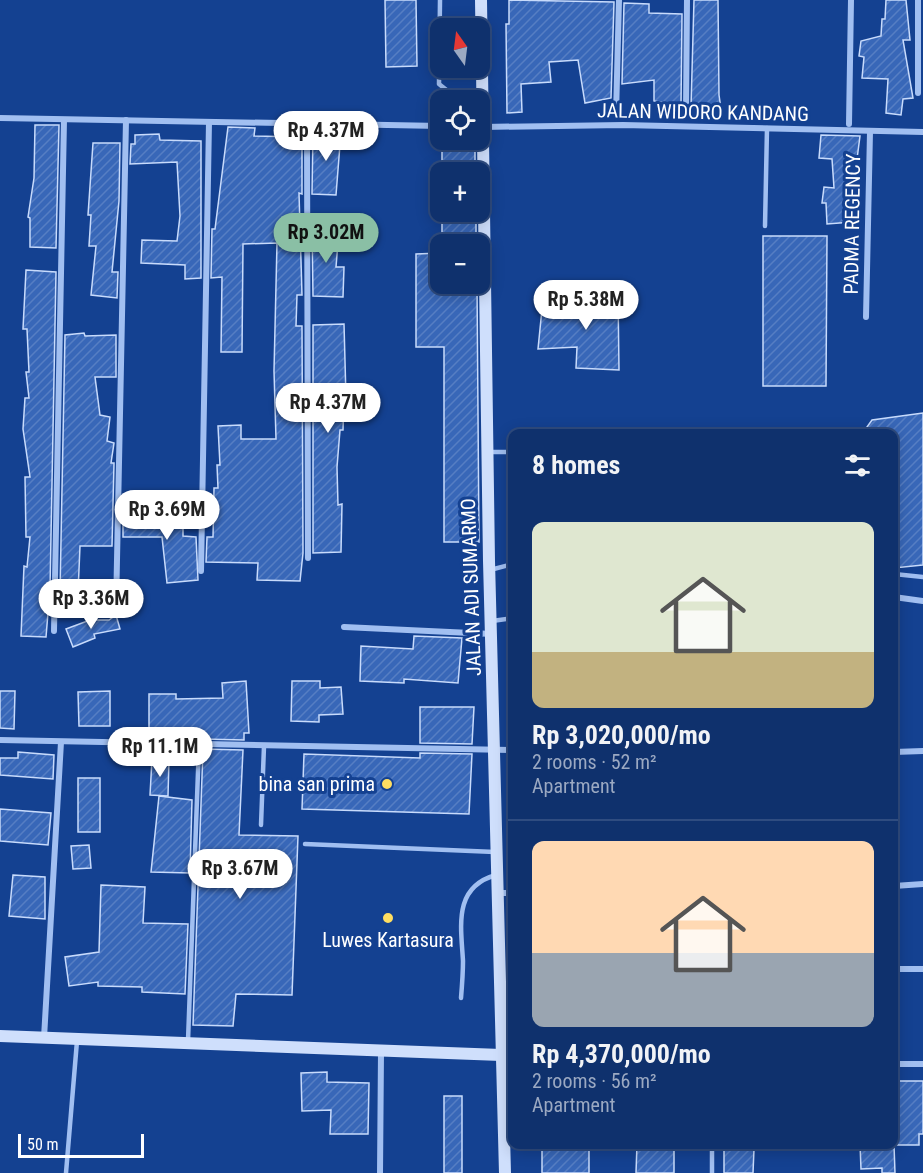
<!DOCTYPE html>
<meta charset="utf-8">
<style>
body{margin:0;font-family:"Roboto Condensed",sans-serif;background:#183972;color:#f1f3f6;height:100vh;display:flex;flex-direction:column;font-size:22px;white-space:nowrap}
*{box-sizing:border-box;margin:0}
p{font-size:20px;color:#9ba9c2}
.icon{flex:none;width:33px;height:33px;fill:none;stroke:currentColor;stroke-width:2;stroke-linecap:round;stroke-linejoin:round}
.map{position:relative;flex:1;overflow:hidden}
.sheet{position:absolute;left:508px;top:429px;width:390px;height:720px;display:flex;flex-direction:column;background:#0f316d;border-radius:12px;box-shadow:0 3px 15px #0003,0 0 0 2px #2f4c80}
.sheet>*{flex:none}
.needle{width:39px;rotate:346deg}
.tools{position:absolute;left:430px;top:18px;display:grid;gap:12px}
.tools a{display:grid;place-items:center;width:60px;height:60px;border-radius:12px;background:#0f316d;box-shadow:0 3px 15px #0003,0 0 0 2px #2f4c80;font-size:30px}
.scale{position:absolute;left:18px;bottom:15px;width:126px;box-sizing:border-box;padding-left:6px;border:3px solid #fff;border-top:0;font-size:16px;line-height:21px;white-space:nowrap;color:#fff;-webkit-text-stroke:4px #144191;paint-order:stroke}
.price{position:absolute;translate:-50% -51px;padding:0 14px;border-radius:21px;background:#fff;color:#222;font-size:20px;line-height:39px;filter:drop-shadow(0 2px 3px #0008)}
.price::after{content:'';position:absolute;left:50%;top:36px;width:18px;height:14px;margin-left:-9px;background:inherit;clip-path:polygon(0 0,100% 0,50% 100%)}
.price.active{background:#8abfa5;color:#111}
ul{padding:0;list-style:none}
li{display:grid;align-content:center;gap:12px;height:318px;padding:0 24px}
li+li{border-top:2px solid #2f4c80}
li span{display:grid;place-items:center;height:186px;border-radius:12px;color:#555}
li>.icon{margin-inline-start:auto}
span .icon{width:108px;height:108px;fill:#fffc;stroke-width:1}
li b{font-size:26px}
h2{display:flex;justify-content:space-between;align-items:center;height:72px;padding:0 24px;font-size:26px}
.map>svg:first-child{display:block}
</style>
<div class="map">
<svg width="923" height="1173" viewBox="0 0 923 1173">
<defs>
<pattern id="building-hatch" width="6" height="6" patternUnits="userSpaceOnUse" patternTransform="scale(1.5)"><rect width="6" height="6" fill="#3867b8"/><path d="M-1 1l2-2M0 6l6-6M5 7l2-2" fill="none" stroke="#567ec3"/></pattern>
</defs>
<rect width="100%" height="100%" fill="#144191"/>
<g fill="url(#building-hatch)" stroke="#c8dbfc" stroke-width="1.5">
<polygon points="385,0 416,0 417,66 386,67"/>
<polygon points="509,0 614,2 611,98 585,103 578,60 549,62 551,82 521,84 522,112 507,113 506,24 509,24"/>
<polygon points="694,0 718,0 719,95 722,116 698,115 696,108 691,107"/>
<polygon points="886,0 906,0 910,40 903,40 913,98 903,99 901,115 886,113 888,79 862,78 864,57 859,56 861,41 881,36 882,19 885,19"/>
<polygon points="624,3 649,4 649,13 682,14 681,106 654,101 654,80 622,84"/>
<polygon points="35,125 59,125 56,248 30,247 30,218 28,217 34,178"/>
<polygon points="228,127 255,128 254,136 302,137 302,194 299,193 302,295 297,295 296,326 302,326 303,553 300,581 257,580 258,563 206,562 207,537 213,537 214,488 218,488 217,465 220,465 218,426 241,425 241,439 276,439 274,371 277,243 243,244 242,352 221,352 222,277 211,278 212,229 215,229"/>
<polygon points="313,131 341,132 336,195 312,194"/>
<polygon points="159,134 160,140 201,141 201,278 185,279 185,265 141,263 142,240 177,241 180,216 177,162 130,164 131,144 135,144 135,135"/>
<polygon points="821,135 860,136 857,159 850,159 850,189 859,190 859,202 851,202 852,222 827,224 826,203 822,203 824,187 834,188 832,159 819,158"/>
<polygon points="93,143 120,143 119,201 112,272 118,272 117,298 91,295 96,246 89,246 91,215 88,215"/>
<rect x="442" y="145" width="33" height="27"/>
<rect x="442" y="212" width="34" height="32"/>
<polygon points="312,228 339,230 336,267 344,267 343,297 313,296"/>
<polygon points="763,236 827,236 826,386 763,386"/>
<polygon points="441,253 441,284 477,284 479,542 444,542 444,347 416,347 416,254"/>
<polygon points="26,270 56,272 50,589 46,637 21,636 24,566 27,567 30,537 26,537 25,477 30,477 23,429 25,398 29,398 26,372 29,372 27,329 23,329"/>
<polygon points="579,292 618,293 619,370 576,368 577,347 538,349 542,309 578,312"/>
<polygon points="344,324 346,398 344,399 343,430 340,430 337,467 338,505 342,504 341,552 313,553 313,325"/>
<polygon points="84,333 85,336 116,335 116,377 95,377 100,415 110,417 107,441 114,443 111,463 114,463 112,546 80,546 78,593 60,592 65,335"/>
<polygon points="923,413 923,565 894,568 894,434 862,434 872,420"/>
<polygon points="123,512 183,512 183,536 196,537 198,580 167,583 162,537 123,537"/>
<polygon points="79,582 107,583 106,604 79,603"/>
<polygon points="116,615 120,629 94,634 95,638 73,647 66,629 90,620 109,620"/>
<polygon points="414,636 462,638 458,683 404,679 404,683 360,681 361,646 413,649"/>
<polygon points="246,681 249,733 244,733 244,740 159,738 159,732 149,732 149,694 176,694 176,699 223,698 222,683"/>
<polygon points="292,681 320,681 320,688 341,687 343,714 319,715 319,722 291,721"/>
<polygon points="0,691 15,691 14,729 0,728"/>
<polygon points="110,691 110,726 79,726 78,692"/>
<polygon points="420,707 474,707 472,744 420,743"/>
<polygon points="158,748 194,749 194,759 158,758"/>
<polygon points="203,749 243,750 239,835 298,836 292,995 236,994 233,1026 193,1025"/>
<polygon points="18,752 54,755 53,779 0,775 0,758 18,758"/>
<polygon points="420,753 472,754 469,814 302,809 304,754 420,758"/>
<polygon points="152,759 169,760 168,796 150,795"/>
<rect x="78" y="778" width="22" height="54"/>
<polygon points="159,796 192,800 190,873 151,872"/>
<polygon points="0,809 51,813 48,845 0,841"/>
<polygon points="89,845 91,868 73,869 71,846"/>
<polygon points="13,875 45,877 45,919 9,916"/>
<polygon points="101,885 145,887 143,923 188,924 185,994 142,992 142,987 98,986 98,982 69,986 65,957 99,952"/>
<polygon points="327,1072 327,1082 369,1083 368,1134 330,1134 331,1110 302,1111 301,1073"/>
<polygon points="894,1081 923,1081 923,1134 919,1134 919,1145 894,1145 895,1173 882,1173 882,1168 861,1169 860,1144 894,1144"/>
<rect x="444" y="1096" width="18" height="77"/>
<rect x="542" y="1144" width="47" height="29"/>
<polygon points="637,1144 674,1144 674,1173 636,1173"/>
<polygon points="724,1148 754,1149 753,1173 724,1173"/>
</g>
<g fill="none" stroke-linecap="round" stroke-linejoin="round">
<g stroke="#a1bff1" stroke-width="4.5">
<polyline points="440,0 439,84 454,96 480,98"/>
<polyline points="765,226 767,128"/>
<polyline points="488,452 513,452"/>
<polyline points="490,570 513,564"/>
<polyline points="894,574 923,577"/>
<polyline points="492,621 513,618"/>
<polyline points="261,825 264,746"/>
<polyline points="305,844 495,852"/>
<path d="M461,998C462,986 463,973 463,961C461,926 453,887 496,875"/>
<polyline points="188,1041 199,745"/>
<polyline points="66,1173 77,1041"/>
<polyline points="712,1173 712,1144"/>
</g>
<g stroke="#a1bff1" stroke-width="6">
<polyline points="918,0 918,93"/>
<polyline points="686,111 687,0"/>
<polyline points="616,115 619,0"/>
<polyline points="0,118 441,126"/>
<polyline points="849,124 851,0"/>
<polyline points="307,125 308,558"/>
<polyline points="483,127 623,125 923,132"/>
<polyline points="866,317 870,132"/>
<polyline points="201,571 209,122"/>
<polyline points="894,597 923,601"/>
<polyline points="54,614 108,615 116,609 126,120"/>
<polyline points="344,627 492,634"/>
<polyline points="54,631 64,120"/>
<polyline points="0,740 513,750"/>
<polyline points="894,752 923,751"/>
<polyline points="894,886 923,884"/>
<polyline points="499,893 513,893"/>
<polyline points="894,969 923,969"/>
<polyline points="44,1038 61,742"/>
<polyline points="894,1064 923,1064"/>
<polyline points="380,1173 381,1052"/>
</g>
<g stroke="#cfdffc" stroke-width="12">
<polyline points="481,0 489,561 505,1173"/>
<polyline points="0,1036 501,1055"/>
</g>
</g>
<g fill="#ffde61" stroke="#144191" stroke-width="2">
<circle cx="387" cy="784" r="6"/>
<circle cx="388" cy="918" r="6"/>
</g>
<g text-anchor="middle" stroke-width="6" stroke-linejoin="round" paint-order="stroke">
<g font-size="20" fill="#fff" stroke="#144191">
<text transform="translate(703 112) rotate(1)" y="7">JALAN WIDORO KANDANG</text>
<text transform="translate(852 224) rotate(-89)" y="7">PADMA REGENCY</text>
<text transform="translate(471 587) rotate(-92)" y="7">JALAN ADI SUMARMO</text>
</g>
<g font-size="20" fill="#fff" stroke="#144191" text-anchor="end">
<text x="375" y="791">bina san prima</text>
<text x="388" y="947" text-anchor="middle">Luwes Kartasura</text>
</g>
</g>
</svg>
<div class="tools">
<a><svg class="needle" viewBox="-14 -14 28 28"><path d="M0-13l5 13h-10z" fill="#e53935"/><path d="M0 13l5-13h-10z" fill="#9ba9c2"/></svg></a>
<a><svg class="icon" aria-label="locate" viewBox="0 0 24 24"><circle cx="12" cy="12" r="6"/><path d="M12 2v4M12 18v4M2 12h4M18 12h4"/></svg></a>
<a>+</a>
<a>−</a>
</div>
<div class="scale">50 m</div>
<b class="price" style="left:326px;top:162px">Rp 4.37M</b>
<b class="price active" style="left:326px;top:264px">Rp 3.02M</b>
<b class="price" style="left:586px;top:331px">Rp 5.38M</b>
<b class="price" style="left:328px;top:434px">Rp 4.37M</b>
<b class="price" style="left:167px;top:541px">Rp 3.69M</b>
<b class="price" style="left:91px;top:630px">Rp 3.36M</b>
<b class="price" style="left:160px;top:778px">Rp 11.1M</b>
<b class="price" style="left:240px;top:900px">Rp 3.67M</b>
<section class="sheet">
<h2>8 homes<svg class="icon" aria-label="filters" viewBox="0 0 24 24"><path d="M4 7h16M4 17h16"/><circle cx="9" cy="7" r="2"/><circle cx="15" cy="17" r="2"/></svg></h2>
<ul>
<li><span style="background:linear-gradient(#dfe7d0 70%,#c2b280 0)"><svg class="icon" aria-label="home" viewBox="0 0 24 24"><path d="M3 11l9-7 9 7M6 9v11h12V9"/></svg></span><div><b>Rp 3,020,000/mo</b><p>2 rooms · 52 m²</p><p>Apartment</p></div></li>
<li><span style="background:linear-gradient(#ffd9b3 60%,#9aa5b1 0)"><svg class="icon" aria-label="home" viewBox="0 0 24 24"><path d="M3 11l9-7 9 7M6 9v11h12V9"/></svg></span><div><b>Rp 4,370,000/mo</b><p>2 rooms · 56 m²</p><p>Apartment</p></div></li>
</ul>
</section>
</div>
